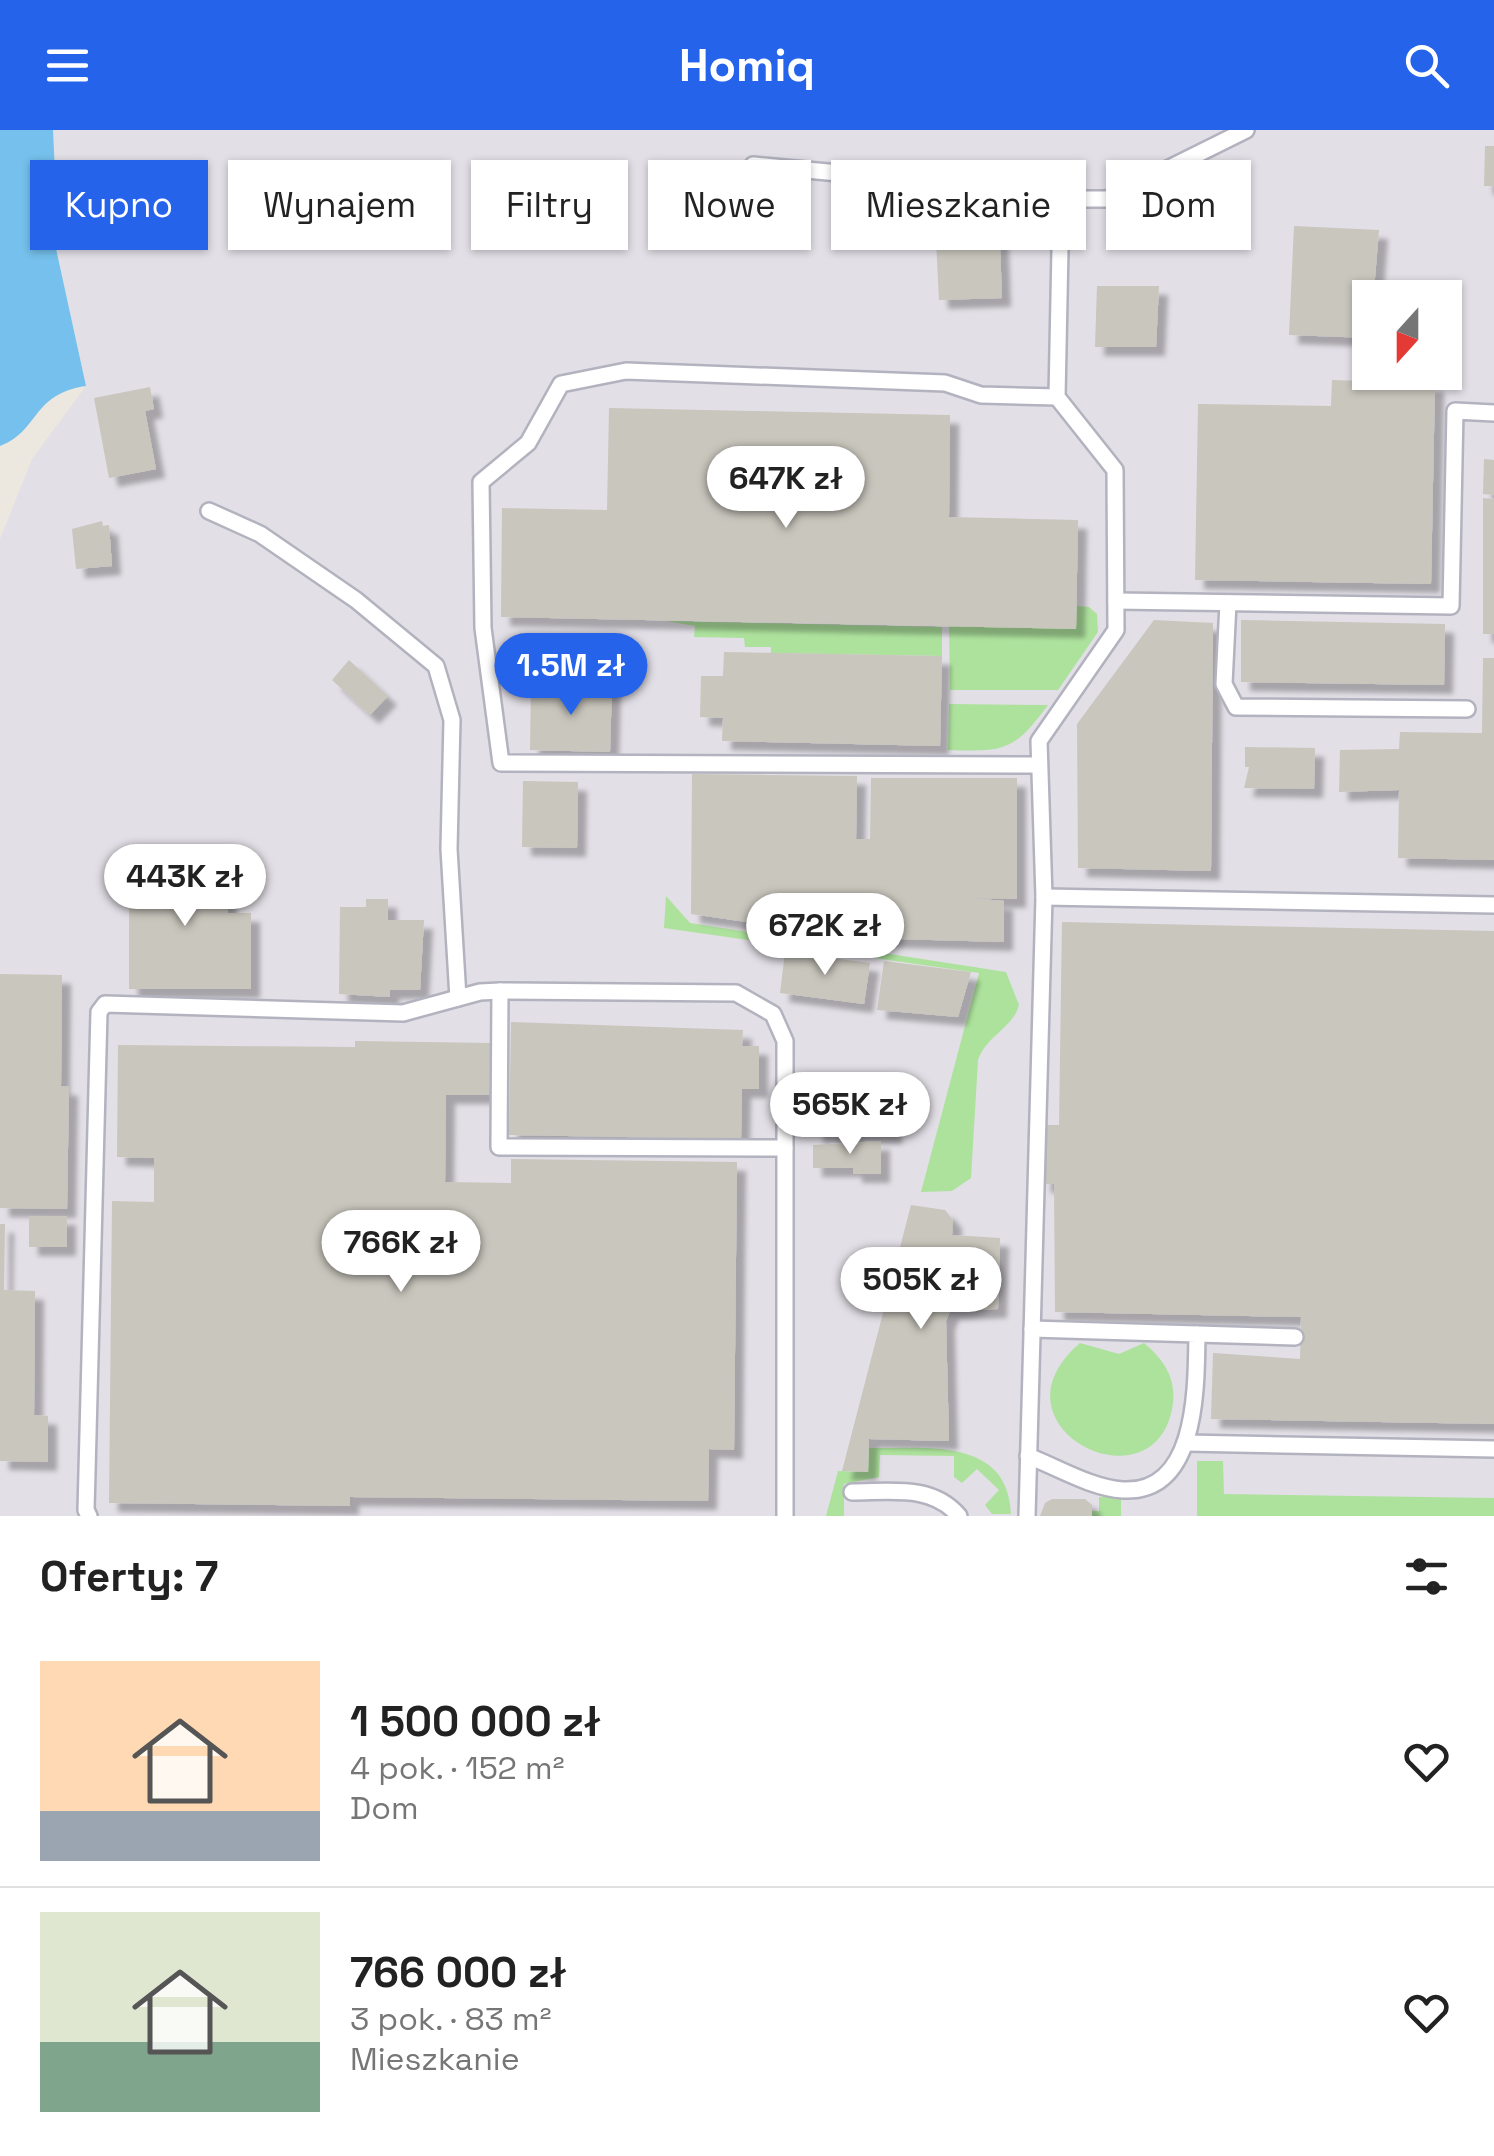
<!DOCTYPE html>
<html lang="pl">
<meta charset="utf-8">
<style>
body{margin:0;font-family:"Space Grotesk",sans-serif;background:#f6f6f6;color:#222;height:100vh;display:flex;flex-direction:column;font-size:38px;white-space:nowrap}
*{box-sizing:border-box;margin:0}
p{font-size:32px;color:#767676}
.icon{flex:none;width:55px;height:55px;fill:none;stroke:currentColor;stroke-width:2;stroke-linecap:round;stroke-linejoin:round}
.map{position:relative;height:1386px;overflow:hidden}
.panel{display:flex;flex-direction:column;background:#fff;flex:1}
.panel>*{flex:none}
.banner{position:absolute;left:30px;top:30px;width:1435px;height:90px;display:flex;gap:20px}
.needle{width:65px;rotate:201deg}
.tools{position:absolute;left:1352px;top:150px;display:grid;gap:20px}
.tools a{display:grid;place-items:center;width:110px;height:110px;border-radius:0px;background:#fff;box-shadow:0 2px 8px #0004;font-size:50px}
.price{position:absolute;translate:-50% -85px;padding:0 22px;border-radius:35px;background:#fff;color:#222;font-size:32px;line-height:65px;filter:drop-shadow(0 2px 5px #0008)}
.price::after{content:'';position:absolute;left:50%;top:60px;width:30px;height:22px;margin-left:-15px;background:inherit;clip-path:polygon(0 0,100% 0,50% 100%)}
.price.active{background:#2563eb;color:#fff}
ul{padding:0;list-style:none}
li{display:flex;align-items:center;gap:30px;height:250px;padding:0 40px}
li+li{border-top:2px solid #e0e0e0}
li span{display:grid;place-items:center;flex:none;width:280px;height:200px;border-radius:0px;color:#555}
li>.icon{margin-inline-start:auto}
span .icon{width:120px;height:120px;fill:#fffc;stroke-width:1}
li b{font-size:42px}
h2{display:flex;justify-content:space-between;align-items:center;height:120px;padding:0 40px;font-size:42px}
.pill{padding:0 35px;border-radius:0px;background:#fff;box-shadow:0 2px 8px #0004;font-size:35px;line-height:90px}
.pill.active{background:#2563eb;color:#fff}
header{display:flex;justify-content:space-between;align-items:center;height:130px;padding:0 40px;background:#2563eb;color:#fff;font-size:45px;font-weight:600}
.map>svg:first-child{display:block}
</style>
<header><svg class="icon" aria-label="menu" viewBox="0 0 24 24"><path d="M4 6h16M4 12h16M4 18h16"/></svg>Homiq<svg class="icon" aria-label="search" viewBox="0 0 24 24"><circle cx="10" cy="10" r="6"/><path d="M15 15l6 6"/></svg></header>
<div class="map">
<svg width="1494" height="1386" viewBox="0 0 1494 1386">
<defs>
<filter id="shadow"><feDropShadow dx="9" dy="9" stdDeviation="2.5" flood-color="#0004"/></filter>
</defs>
<rect width="100%" height="100%" fill="#ede8df"/>
<path fill="#e2dfe6" fill-rule="evenodd" d="M53,0H1494V1386H0V409L32,329L86,256L48,82L56,62ZM1370,168H1445V242H1370Z"/>
<g fill="#ade29d">
<polygon points="1077,476 1089,477 1097,484 1098,502 1058,560 950,560 949,496 1076,499"/>
<polygon points="666,491 942,497 942,526 771,523 771,517 745,517 744,508 694,507 695,496"/>
<path d="M949,574L1048,575C1014,621 1005,622 948,620Z"/>
<path d="M666,766L690,793L1006,842L1019,875C1013,898 986,906 978,930L971,1048L952,1061L921,1062L979,843L664,798Z"/>
<path d="M1080,1213L1119,1224L1144,1213C1163,1229 1176,1247 1173,1273C1159,1384 981,1298 1080,1213Z"/>
<path d="M869,1318C924,1319 1008,1306 1011,1384H992L985,1375L999,1360L977,1339L962,1353L954,1347V1326L880,1325L879,1347L844,1354V1386H826L838,1341L868,1342Z"/>
<polygon points="1197,1331 1223,1331 1224,1364 1494,1368 1494,1386 1092,1386 1092,1381 1099,1381 1099,1367 1121,1367 1121,1386 1197,1386"/>
</g>
<path fill="#75c0ec" d="M0,0H53L56,63L48,82L86,256C31,264 40,301 0,316Z"/>
<g fill="#c9c6bd" filter="url(#shadow)">
<polygon points="1485,16 1494,16 1494,56 1484,56"/>
<polygon points="999,89 1002,168 939,170 935,91"/>
<polygon points="1294,96 1379,100 1370,208 1289,205"/>
<polygon points="1097,156 1159,156 1156,217 1095,217"/>
<polygon points="1332,250 1435,253 1431,454 1195,450 1198,274 1331,276"/>
<polygon points="150,257 154,279 145,281 156,339 109,348 94,268"/>
<polygon points="609,278 950,285 949,387 1078,390 1076,499 501,487 502,378 607,380"/>
<polygon points="1484,329 1494,330 1494,365 1483,364"/>
<polygon points="1483,368 1494,369 1494,504 1483,504"/>
<polygon points="102,391 103,396 109,395 112,436 76,439 72,399"/>
<polygon points="1154,490 1213,493 1211,741 1078,738 1077,594"/>
<polygon points="1241,490 1445,494 1444,555 1241,552"/>
<polygon points="724,522 942,526 940,616 722,611 723,588 700,587 701,546 723,546"/>
<polygon points="1483,528 1494,528 1494,730 1398,728 1399,660 1339,662 1340,620 1399,619 1400,602 1482,603"/>
<polygon points="349,530 388,566 370,585 332,550"/>
<polygon points="531,554 612,555 610,622 530,620"/>
<polygon points="1245,617 1315,618 1314,659 1244,658 1249,637 1245,637"/>
<polygon points="692,644 857,646 856,709 870,709 871,648 1017,648 1017,769 968,768 1004,771 1004,812 859,808 691,784"/>
<polygon points="523,651 578,652 577,718 522,717"/>
<polygon points="150,719 177,719 177,738 228,738 228,783 251,783 251,859 129,859 129,738 150,739"/>
<polygon points="366,769 388,769 388,790 424,790 420,860 390,860 390,867 339,864 340,777 366,777"/>
<polygon points="1062,792 1494,801 1494,1294 1211,1289 1213,1223 1300,1229 1301,1187 1055,1182 1054,1054 1042,1054 1043,995 1059,995"/>
<polygon points="785,822 870,833 864,874 780,863"/>
<polygon points="884,831 971,842 958,887 877,880"/>
<polygon points="0,844 62,845 61,956 69,957 67,1079 0,1078"/>
<polygon points="511,892 743,900 742,916 759,916 759,959 742,959 741,1009 509,1005"/>
<polygon points="355,911 491,913 491,965 446,965 445,1052 511,1053 511,1029 737,1032 734,1320 709,1319 708,1371 350,1367 350,1376 109,1373 112,1071 154,1072 154,1028 117,1027 118,915 355,917"/>
<polygon points="814,981 894,983 893,1005 814,1004"/>
<polygon points="881,1011 881,1044 853,1044 853,1038 813,1038 813,1015"/>
<polygon points="911,1075 945,1080 953,1090 952,1105 1000,1108 998,1179 950,1181 946,1191 949,1311 869,1309 868,1342 842,1341"/>
<rect x="29" y="1086" width="38" height="31"/>
<polygon points="0,1094 5,1094 4,1160 35,1161 34,1285 48,1286 48,1332 0,1331"/>
<polygon points="1052,1369 1085,1369 1092,1375 1092,1386 1040,1386 1045,1373"/>
</g>
<g fill="none" stroke-linecap="round" stroke-linejoin="round">
<defs>
<g id="lane">
<polyline points="753,35 1020,60 1061,69"/>
<polyline points="209,381 260,404 356,470 436,536 452,590 449,719 458,868"/>
<polyline points="1116,471 1451,476 1455,281 1494,283"/>
<polyline points="1228,473 1224,554 1236,577 1467,579"/>
<polyline points="1039,635 501,633 483,498 481,352 528,313 561,254 626,241 945,253 981,265 1057,267"/>
<polyline points="1044,767 1494,775"/>
<polyline points="500,861 499,1017 785,1018"/>
<polyline points="1197,1204 1295,1207"/>
<polyline points="1186,1313 1494,1319"/>
<path d="M1028,1326C1057,1337 1091,1358 1123,1360C1199,1364 1196,1254 1197,1204L1032,1199"/>
<path d="M852,1362C890,1362 932,1354 959,1386"/>
<polyline points="89,1386 86,1380 99,882 105,874 403,883 480,862 500,861 736,863 773,884 785,911 785,1386"/>
<polyline points="1027,1386 1044,767 1039,611 1116,500 1115,340 1057,267 1061,69 1107,69 1246,0"/>
</g>
</defs>
<use href="#lane" stroke="#b2b3bf" stroke-width="20"/>
<use href="#lane" stroke="#fff" stroke-width="15"/>
</g>
</svg>
<div class="tools">
<a><svg class="needle" viewBox="-14 -14 28 28"><path d="M0-13l5 13h-10z" fill="#e53935"/><path d="M0 13l5-13h-10z" fill="#767676"/></svg></a>
</div>
<b class="price" style="left:786px;top:401px">647K zł</b>
<b class="price active" style="left:571px;top:588px">1.5M zł</b>
<b class="price" style="left:185px;top:799px">443K zł</b>
<b class="price" style="left:825px;top:848px">672K zł</b>
<b class="price" style="left:850px;top:1027px">565K zł</b>
<b class="price" style="left:401px;top:1165px">766K zł</b>
<b class="price" style="left:921px;top:1202px">505K zł</b>
<div class="banner">
<a class="pill active">Kupno</a>
<a class="pill">Wynajem</a>
<a class="pill">Filtry</a>
<a class="pill">Nowe</a>
<a class="pill">Mieszkanie</a>
<a class="pill">Dom</a>
</div>
</div>
<section class="panel">
<h2>Oferty: 7<svg class="icon" aria-label="filters" viewBox="0 0 24 24"><path d="M4 7h16M4 17h16"/><circle cx="9" cy="7" r="2"/><circle cx="15" cy="17" r="2"/></svg></h2>
<ul>
<li><span style="background:linear-gradient(#ffd9b3 75%,#9aa5b1 0)"><svg class="icon" aria-label="home" viewBox="0 0 24 24"><path d="M3 11l9-7 9 7M6 9v11h12V9"/></svg></span><div><b>1 500 000 zł</b><p>4 pok. · 152 m²</p><p>Dom</p></div><svg class="icon" aria-label="heart" viewBox="0 0 24 24"><path d="M12 20l-8-8c-3-5 5-10 8-4 3-6 11-1 8 4z"/></svg></li>
<li><span style="background:linear-gradient(#dfe7d0 65%,#7fa58c 0)"><svg class="icon" aria-label="home" viewBox="0 0 24 24"><path d="M3 11l9-7 9 7M6 9v11h12V9"/></svg></span><div><b>766 000 zł</b><p>3 pok. · 83 m²</p><p>Mieszkanie</p></div><svg class="icon" aria-label="heart" viewBox="0 0 24 24"><path d="M12 20l-8-8c-3-5 5-10 8-4 3-6 11-1 8 4z"/></svg></li>
</ul>
</section>
